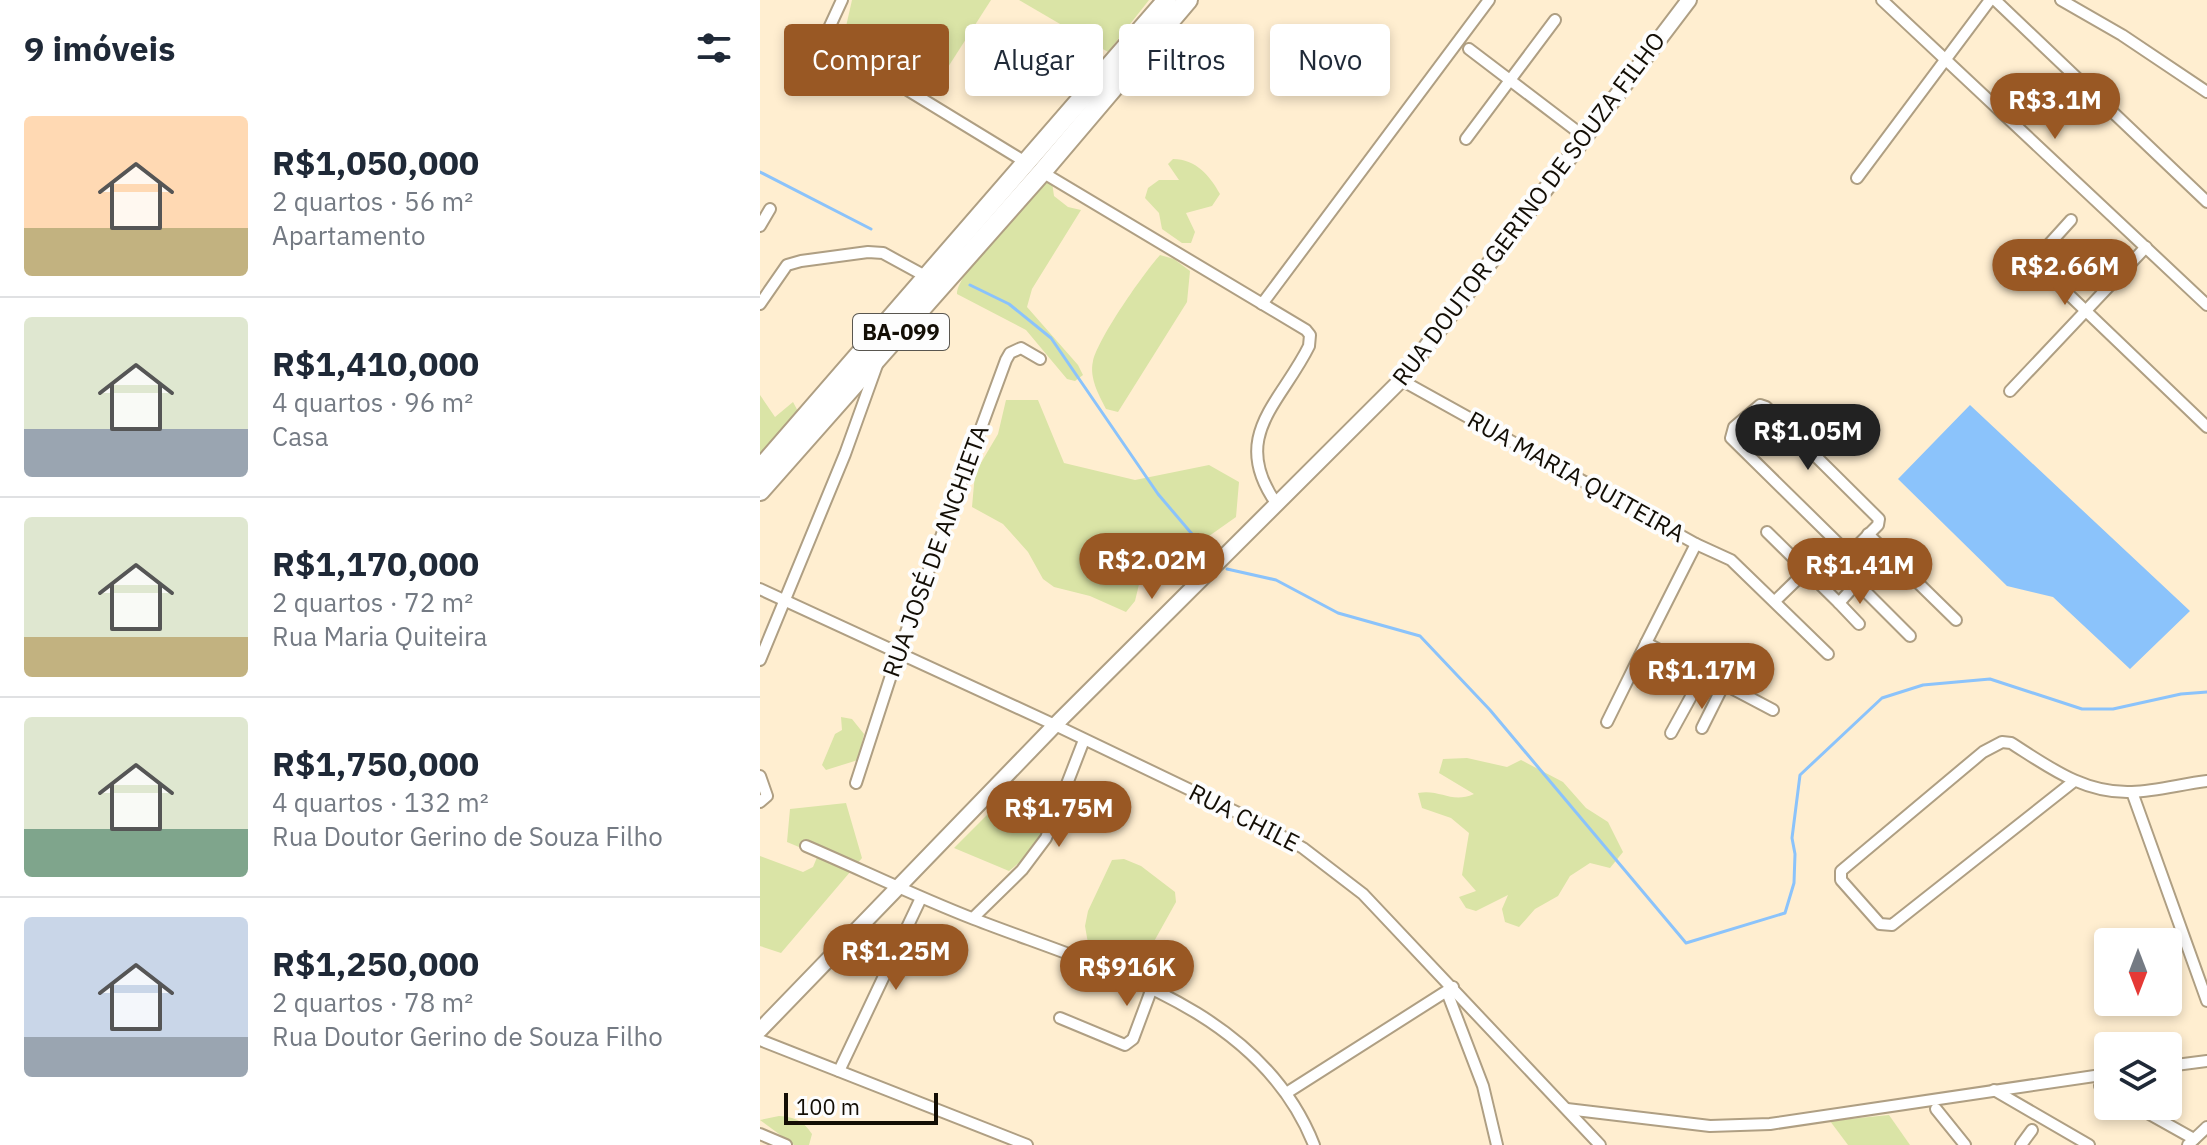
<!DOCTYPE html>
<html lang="pt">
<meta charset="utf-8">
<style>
body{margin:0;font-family:"IBM Plex Sans",sans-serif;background:#f6f6f7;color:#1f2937;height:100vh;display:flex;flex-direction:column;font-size:30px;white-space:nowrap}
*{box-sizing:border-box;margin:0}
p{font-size:26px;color:#747a83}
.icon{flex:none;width:44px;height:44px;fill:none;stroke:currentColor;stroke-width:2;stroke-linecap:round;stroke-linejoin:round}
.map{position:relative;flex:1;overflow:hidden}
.side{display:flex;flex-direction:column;background:#fff;width:760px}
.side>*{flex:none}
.hud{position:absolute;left:24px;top:24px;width:760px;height:72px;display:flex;gap:16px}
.needle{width:52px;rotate:180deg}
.fabs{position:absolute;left:1334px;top:928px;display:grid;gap:16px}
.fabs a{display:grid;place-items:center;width:88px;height:88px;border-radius:8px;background:#fff;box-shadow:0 4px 12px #0003;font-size:40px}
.scale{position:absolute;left:24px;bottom:20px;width:154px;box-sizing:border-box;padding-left:8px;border:4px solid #130e05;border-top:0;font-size:22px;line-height:28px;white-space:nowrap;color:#130e05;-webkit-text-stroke:6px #fdfdfd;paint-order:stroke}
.price{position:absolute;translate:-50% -68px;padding:0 18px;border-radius:28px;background:#995824;color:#fff;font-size:26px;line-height:52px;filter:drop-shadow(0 2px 4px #0008)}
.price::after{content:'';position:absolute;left:50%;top:48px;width:24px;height:18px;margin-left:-12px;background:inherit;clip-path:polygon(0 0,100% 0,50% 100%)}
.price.on{background:#222;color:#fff}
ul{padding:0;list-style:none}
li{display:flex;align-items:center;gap:24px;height:200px;padding:0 24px}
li+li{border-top:2px solid #e0e1e3}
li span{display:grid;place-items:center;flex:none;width:224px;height:160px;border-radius:8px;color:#555}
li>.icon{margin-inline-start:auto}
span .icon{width:96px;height:96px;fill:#fffc;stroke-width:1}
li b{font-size:34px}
h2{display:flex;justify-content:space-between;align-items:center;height:96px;padding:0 24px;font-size:34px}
.pill{padding:0 28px;border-radius:8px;background:#fff;box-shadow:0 4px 12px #0003;font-size:28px;line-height:72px}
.pill.on{background:#995824;color:#fff}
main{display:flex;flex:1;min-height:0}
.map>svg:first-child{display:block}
</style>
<main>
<section class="side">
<h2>9 imóveis<svg class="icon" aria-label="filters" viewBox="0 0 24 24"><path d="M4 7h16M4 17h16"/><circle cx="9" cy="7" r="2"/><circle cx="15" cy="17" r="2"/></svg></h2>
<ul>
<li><span style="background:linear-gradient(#ffd9b3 70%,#c2b280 0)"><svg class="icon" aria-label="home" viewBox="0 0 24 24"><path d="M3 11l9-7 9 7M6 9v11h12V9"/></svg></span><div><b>R$1,050,000</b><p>2 quartos · 56 m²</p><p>Apartamento</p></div></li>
<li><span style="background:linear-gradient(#dfe7d0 70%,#9aa5b1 0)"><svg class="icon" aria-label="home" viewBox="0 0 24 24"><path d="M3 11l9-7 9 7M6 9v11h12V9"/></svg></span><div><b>R$1,410,000</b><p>4 quartos · 96 m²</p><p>Casa</p></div></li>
<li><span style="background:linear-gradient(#dfe7d0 75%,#c2b280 0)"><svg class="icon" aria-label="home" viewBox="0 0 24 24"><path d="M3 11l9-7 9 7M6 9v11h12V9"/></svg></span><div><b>R$1,170,000</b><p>2 quartos · 72 m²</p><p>Rua Maria Quiteira</p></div></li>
<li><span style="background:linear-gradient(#dfe7d0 70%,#7fa58c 0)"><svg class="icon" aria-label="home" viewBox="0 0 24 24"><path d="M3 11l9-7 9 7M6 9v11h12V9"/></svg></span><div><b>R$1,750,000</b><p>4 quartos · 132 m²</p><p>Rua Doutor Gerino de Souza Filho</p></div></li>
<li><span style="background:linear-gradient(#c9d6e8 75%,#9aa5b1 0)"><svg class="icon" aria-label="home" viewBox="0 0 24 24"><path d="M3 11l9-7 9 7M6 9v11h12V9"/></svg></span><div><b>R$1,250,000</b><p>2 quartos · 78 m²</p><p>Rua Doutor Gerino de Souza Filho</p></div></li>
</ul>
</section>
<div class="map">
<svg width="1447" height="1145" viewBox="0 0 1447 1145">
<rect width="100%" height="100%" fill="#ffeed0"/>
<g fill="#dae4a6">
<polygon points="92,0 231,0 181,78 151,74 85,31"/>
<polygon points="259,0 389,0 348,52"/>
<path d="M413,159C436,159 450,176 460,194L452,206L426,213L435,232L431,243H422L402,229L399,213L385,198L388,188L399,180H419L408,164Z"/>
<path d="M285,180L292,182L294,196L308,207L321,210L272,289L267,307L318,365L323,375L315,381L307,379L266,330L197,294C196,273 268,200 285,180Z"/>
<path d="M400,255L414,259L430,271L427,302L358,412L346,409C339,395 329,378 333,361C339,337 383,274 400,255Z"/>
<polygon points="0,395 15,417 33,402 40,415 0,464"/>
<polygon points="246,400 278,400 304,463 375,480 449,465 479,482 476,517 418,558 407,573 381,576 375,601 366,612 330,596 294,587 283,579 268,552 243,524 212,507 215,473 238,434"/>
<polygon points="81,717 92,719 104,734 98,760 66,770 62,765 75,734 82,730"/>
<path d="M707,758L747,767L761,760L803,782L826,808L848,822L863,852L850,868L830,863L810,876L798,896L775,909L759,927L745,922L742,909L748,895L716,911L706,908L699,897L716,891L702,875L709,833L691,818L662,808L658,793C681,789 691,804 714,794L679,773L683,759Z"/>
<path d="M257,785L294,802C286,832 274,852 249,871L194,848Z"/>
<polygon points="86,803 102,858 21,953 0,946 0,856 43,872 53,867 58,855 27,842 30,809"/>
<path d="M364,859L381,866L415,892L416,902L387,954L411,973L403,979C377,972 351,964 329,949L325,926L328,911L352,860Z"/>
<polygon points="1129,1115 1150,1145 1088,1145 1070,1121"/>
<path d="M19,1116C35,1117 43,1121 52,1134L49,1145H34L0,1120Z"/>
</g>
<polygon fill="#8bc3fb" points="1210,405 1430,611 1370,669 1293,597 1247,586 1138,479"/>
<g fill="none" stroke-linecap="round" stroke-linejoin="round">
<g stroke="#8bc3fb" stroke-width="3">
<polyline points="0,172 111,229"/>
<polyline points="210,285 249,304 291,338 398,494 449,554"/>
<polyline points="467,569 516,580 578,613 660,636 730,710 926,943 1025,913 1034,883 1035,854 1032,838 1040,775 1122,698 1163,685 1230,679 1322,709 1353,709 1421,694 1447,692"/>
</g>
<defs>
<g id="street">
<polyline points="82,0 64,39 267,163"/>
<polyline points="1122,0 1447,305"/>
<polyline points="1235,0 1447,202"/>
<polyline points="1301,0 1362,35 1447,92"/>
<polyline points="709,49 826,138"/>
<polyline points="706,139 795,20"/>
<path d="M282,172L546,330L550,335L549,346C521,403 469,436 516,503"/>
<polyline points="1097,178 1230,0"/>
<polyline points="1311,220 1282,252 1281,268 1447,427"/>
<polyline points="0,226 10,209"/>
<polyline points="0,304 27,265 41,261 108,252 123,253 167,277"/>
<polyline points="502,304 729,0"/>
<polyline points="641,380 936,544 886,643 1013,710"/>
<polyline points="1250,391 1386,247"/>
<polyline points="1007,532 1079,603 1105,574 1089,554 1118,525 1119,519 1006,407 1000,405 974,427 971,438 1089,554"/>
<polyline points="1108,534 1196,620"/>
<polyline points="936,544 971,560 1068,654"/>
<polyline points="1098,584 1150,636"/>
<polyline points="0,589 295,725 495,821 543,848 603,894 840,1145"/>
<polyline points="1015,601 1046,571"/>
<polyline points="1079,603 1099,624"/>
<polyline points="0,660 85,454 117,365"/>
<polyline points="847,722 886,643"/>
<polyline points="942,728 964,684"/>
<polyline points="911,733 944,673"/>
<polyline points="0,776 7,796 0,802"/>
<path d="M1313,782L1132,925L1120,924L1081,880V871L1223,752L1242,742L1251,743C1289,767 1324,794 1372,792C1397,791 1422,784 1447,781"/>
<polyline points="96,783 138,654 246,360 250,353 261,348 280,359"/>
<polyline points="1372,792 1447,1001"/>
<path d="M46,846C102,870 157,897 214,919C340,968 499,1006 554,1145"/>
<polyline points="213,918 262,870 286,838 324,740"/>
<polyline points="687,992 723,1086 737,1145"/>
<polyline points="300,1018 365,1045 373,1039 392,988"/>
<polyline points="0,1040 267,1145"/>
<polyline points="1408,1066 1447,1061"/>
<polyline points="79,1071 161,898"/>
<polyline points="1340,1086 1348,1091"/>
<polyline points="1234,1090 1329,1145"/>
<polyline points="528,1092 693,987"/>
<polyline points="1375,1106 1434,1139"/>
<polyline points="807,1109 950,1126 1010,1124 1348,1074"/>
<polyline points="1176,1109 1205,1145"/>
<polyline points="0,1134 26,1145"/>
<polyline points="1261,1145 1272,1130"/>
<polyline points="1428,1145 1447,1127"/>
</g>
<polyline id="secondary" points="0,1030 295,725 641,380 929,0"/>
<g id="highway">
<polyline points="0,469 407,0"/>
<polyline points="0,491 282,172 428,0"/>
</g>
</defs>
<use href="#street" stroke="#af9f83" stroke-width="14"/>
<use href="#secondary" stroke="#af9f83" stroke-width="18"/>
<use href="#highway" stroke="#af9f83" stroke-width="22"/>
<use href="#street" stroke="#fff" stroke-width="10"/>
<use href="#secondary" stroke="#fff" stroke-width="14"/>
<use href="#highway" stroke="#fff" stroke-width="18"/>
</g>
<g text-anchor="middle" stroke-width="8" stroke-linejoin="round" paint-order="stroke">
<rect fill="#fdfdfd" stroke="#59564f" stroke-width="2" x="93" y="314" width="96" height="36" rx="6"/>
<g font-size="22" font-weight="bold" fill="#130e05">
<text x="141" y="340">BA-099</text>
</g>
<g font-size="24" fill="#130e05" stroke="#fdfdfd">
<text transform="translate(769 209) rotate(-53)" y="8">RUA DOUTOR GERINO DE SOUZA FILHO</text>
<text transform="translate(816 477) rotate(29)" y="8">RUA MARIA QUITEIRA</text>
<text transform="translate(176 551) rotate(-70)" y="8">RUA JOSÉ DE ANCHIETA</text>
<text transform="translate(484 818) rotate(27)" y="8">RUA CHILE</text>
</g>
</g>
</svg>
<div class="fabs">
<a><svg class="needle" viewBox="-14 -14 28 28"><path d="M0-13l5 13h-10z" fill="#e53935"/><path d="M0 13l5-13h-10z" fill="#747a83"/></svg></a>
<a><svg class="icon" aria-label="layers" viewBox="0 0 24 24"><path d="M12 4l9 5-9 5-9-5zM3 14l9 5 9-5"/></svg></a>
</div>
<div class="scale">100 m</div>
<b class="price" style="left:1295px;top:141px">R$3.1M</b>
<b class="price" style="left:1305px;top:307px">R$2.66M</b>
<b class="price on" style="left:1048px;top:472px">R$1.05M</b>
<b class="price" style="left:392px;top:601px">R$2.02M</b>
<b class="price" style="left:1100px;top:606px">R$1.41M</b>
<b class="price" style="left:942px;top:711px">R$1.17M</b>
<b class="price" style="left:299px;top:849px">R$1.75M</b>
<b class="price" style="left:136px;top:992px">R$1.25M</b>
<b class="price" style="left:367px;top:1008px">R$916K</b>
<div class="hud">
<a class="pill on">Comprar</a>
<a class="pill">Alugar</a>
<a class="pill">Filtros</a>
<a class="pill">Novo</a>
</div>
</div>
</main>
